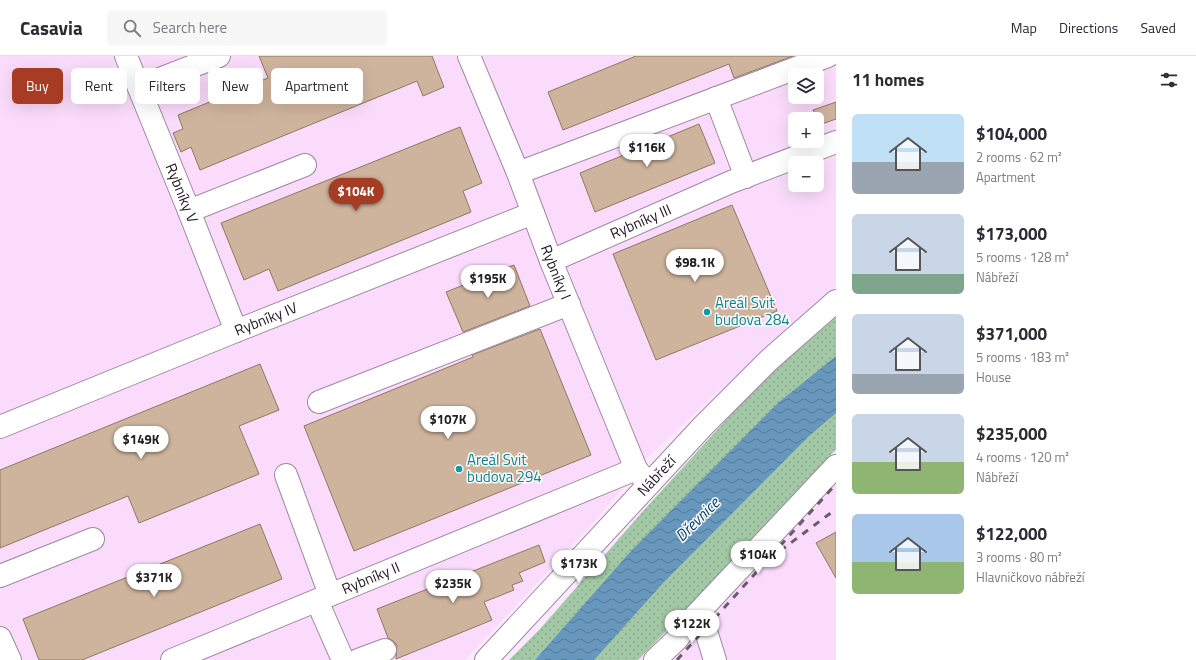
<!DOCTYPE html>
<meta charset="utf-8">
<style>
body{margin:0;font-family:"Titillium Web",sans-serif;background:#f7f7f7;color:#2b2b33;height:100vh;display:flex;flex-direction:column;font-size:15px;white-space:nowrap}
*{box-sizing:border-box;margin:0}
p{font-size:13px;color:#7c7c81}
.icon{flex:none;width:22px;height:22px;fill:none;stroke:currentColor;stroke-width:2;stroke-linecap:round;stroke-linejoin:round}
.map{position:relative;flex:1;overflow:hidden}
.side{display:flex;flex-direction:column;background:#fff;width:360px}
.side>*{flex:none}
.guide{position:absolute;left:12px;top:12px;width:380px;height:36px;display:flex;gap:8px}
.buttons{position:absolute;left:788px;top:12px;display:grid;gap:8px}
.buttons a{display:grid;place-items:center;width:36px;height:36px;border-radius:6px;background:#fff;box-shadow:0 4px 16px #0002;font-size:20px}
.price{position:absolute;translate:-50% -34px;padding:0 9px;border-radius:14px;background:#fff;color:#222;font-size:13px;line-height:26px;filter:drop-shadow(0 1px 2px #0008)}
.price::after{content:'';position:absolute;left:50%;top:24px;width:12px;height:9px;margin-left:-6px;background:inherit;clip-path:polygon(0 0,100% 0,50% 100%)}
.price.current{background:#a53c23;color:#fff}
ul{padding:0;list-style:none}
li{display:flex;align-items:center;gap:12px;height:100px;padding:0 16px}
li span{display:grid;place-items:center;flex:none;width:112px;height:80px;border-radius:6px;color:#555}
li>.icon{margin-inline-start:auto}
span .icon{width:48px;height:48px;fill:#fffc;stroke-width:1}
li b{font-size:17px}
h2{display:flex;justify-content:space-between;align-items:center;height:48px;padding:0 16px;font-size:17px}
.pill{padding:0 14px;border-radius:6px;background:#fff;box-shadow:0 4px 16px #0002;font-size:14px;line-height:36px}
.pill.current{background:#a53c23;color:#fff}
header{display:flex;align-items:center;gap:24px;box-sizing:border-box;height:56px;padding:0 20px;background:#fff;border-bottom:1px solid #e1e1e2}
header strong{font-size:19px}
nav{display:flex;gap:22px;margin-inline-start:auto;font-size:14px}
.search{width:280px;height:36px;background:#f7f7f7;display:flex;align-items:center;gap:10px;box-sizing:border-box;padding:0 14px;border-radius:6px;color:#7c7c81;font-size:15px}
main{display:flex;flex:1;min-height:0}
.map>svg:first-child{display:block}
</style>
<header>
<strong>Casavia</strong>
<div class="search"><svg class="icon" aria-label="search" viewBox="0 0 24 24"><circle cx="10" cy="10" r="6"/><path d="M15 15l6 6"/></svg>Search here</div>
<nav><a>Map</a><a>Directions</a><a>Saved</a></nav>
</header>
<main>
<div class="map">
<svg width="836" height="604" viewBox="0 0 836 604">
<defs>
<pattern id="grass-dots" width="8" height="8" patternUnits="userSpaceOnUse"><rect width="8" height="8" fill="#a2c8a5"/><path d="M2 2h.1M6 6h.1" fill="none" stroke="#8bab8e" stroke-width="1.8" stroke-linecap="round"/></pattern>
<pattern id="water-waves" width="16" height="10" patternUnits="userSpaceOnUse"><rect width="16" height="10" fill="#6797bc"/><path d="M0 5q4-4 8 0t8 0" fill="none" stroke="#547a98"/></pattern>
</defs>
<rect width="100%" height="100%" fill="#fde9fe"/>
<g fill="#fadbfb" fill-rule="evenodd">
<path d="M0,0H836V231L786,273L647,402L596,464L465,604H0ZM795,19H817V41H795ZM795,63H817V85H795ZM795,107H817V129H795Z"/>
<polygon points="836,392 836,604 636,604 832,396"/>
</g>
<polygon fill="url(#grass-dots)" points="836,261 836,393 727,512 638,604 509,604 540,573 644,454 737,352 795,295"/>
<polygon fill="url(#water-waves)" points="836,300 836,357 809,380 664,526 594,604 535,604 631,495 778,347"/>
<g fill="#cfb49d" stroke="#907761">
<polygon points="259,0 432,0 444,31 423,40 417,25 200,114 191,91 181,96 173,77 183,73 178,59 268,22"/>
<polygon points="636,0 793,0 734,22 729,8 563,74 548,36"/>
<polygon points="836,46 836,63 819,69 813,54"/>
<polygon points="699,68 715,107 595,156 580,117"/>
<polygon points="460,71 482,127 463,135 471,156 278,235 269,213 244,224 221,167"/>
<polygon points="732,149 777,255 656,304 613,198"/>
<polygon points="514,209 530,250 463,276 446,236"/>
<polygon points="540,273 591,399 354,495 304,370 473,301 472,299"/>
<polygon points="260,308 279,354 239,370 259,418 139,467 128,440 0,492 0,414"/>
<polygon points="260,468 282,523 82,604 39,604 23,563"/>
<polygon points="836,476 836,522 816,487"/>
<polygon points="539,489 545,506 519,517 523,525 512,529 514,534 484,546 492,564 396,603 397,589 393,585 388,582 377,553"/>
</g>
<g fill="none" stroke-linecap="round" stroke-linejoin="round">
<defs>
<g id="minor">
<path id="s1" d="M126,0L189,155L236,275"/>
<path id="s2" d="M469,0L518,117L551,205L636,413L645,424"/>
<polyline points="139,31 219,0"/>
<polyline points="716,42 746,121"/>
<polyline points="518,117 828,0"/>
<polyline points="189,155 305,109"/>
<path id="s3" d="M551,205L731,126L836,86"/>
<polyline points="319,346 569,248"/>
<path id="s4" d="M0,371L236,275L533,157"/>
<polyline points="286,419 330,539"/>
<polyline points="0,520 93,483"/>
<polyline points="317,545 343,604"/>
<polyline points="696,559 705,572 715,604"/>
<polyline points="0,582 10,604"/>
<path id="s5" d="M172,604L636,413"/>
<polyline points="358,604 385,594"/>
<path id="s6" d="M486,604L703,370L768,305L836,245"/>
<polyline points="655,604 677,583 696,559 836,410"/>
</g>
</defs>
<use href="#minor" stroke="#9f88a0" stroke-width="24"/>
<use href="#minor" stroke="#fff" stroke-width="22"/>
<g stroke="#685c69" stroke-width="3" stroke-dasharray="7 7" stroke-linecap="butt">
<polyline points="780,495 836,453"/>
<polyline points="677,604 836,428"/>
</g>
</g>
<g fill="#0f9aa8" stroke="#fdfdfd" stroke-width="1.5">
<circle cx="707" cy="256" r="4"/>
<circle cx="459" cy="413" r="4"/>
</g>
<g text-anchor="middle" stroke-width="3" stroke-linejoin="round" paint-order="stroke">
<g font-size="15" fill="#211822" stroke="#fdfdfd">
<text dy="5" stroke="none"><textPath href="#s1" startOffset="148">Rybníky V</textPath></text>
<text dy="5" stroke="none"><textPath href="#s3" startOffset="98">Rybníky III</textPath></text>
<text dy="5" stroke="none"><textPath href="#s2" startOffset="233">Rybníky I</textPath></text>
<text dy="5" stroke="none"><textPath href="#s4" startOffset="287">Rybníky IV</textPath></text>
<text dy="5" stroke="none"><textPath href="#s6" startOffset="251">Nábřeží</textPath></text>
<text dy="5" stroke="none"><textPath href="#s5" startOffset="215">Rybníky II</textPath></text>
</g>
<g font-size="15" fill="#0d838f" stroke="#fdfdfd" text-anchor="start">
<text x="715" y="252">Areál Svit<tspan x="715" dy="17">budova 284</tspan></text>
<text x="467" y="409">Areál Svit<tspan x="467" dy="17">budova 294</tspan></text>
</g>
<g font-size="16" font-style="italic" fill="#014164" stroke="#fdfdfd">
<text transform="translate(697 463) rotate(-45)" y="6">Dřevnice</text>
</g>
</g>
</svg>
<div class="buttons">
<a><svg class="icon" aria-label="layers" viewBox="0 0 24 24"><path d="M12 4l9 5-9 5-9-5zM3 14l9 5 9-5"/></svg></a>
<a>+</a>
<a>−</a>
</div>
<b class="price" style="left:647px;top:112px">$116K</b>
<b class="price current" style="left:356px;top:156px">$104K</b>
<b class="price" style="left:695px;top:227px">$98.1K</b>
<b class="price" style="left:488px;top:243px">$195K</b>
<b class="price" style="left:448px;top:384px">$107K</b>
<b class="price" style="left:141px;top:404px">$149K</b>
<b class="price" style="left:758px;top:519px">$104K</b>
<b class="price" style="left:579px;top:528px">$173K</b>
<b class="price" style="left:154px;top:542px">$371K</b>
<b class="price" style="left:453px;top:548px">$235K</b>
<b class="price" style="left:692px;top:588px">$122K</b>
<div class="guide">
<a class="pill current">Buy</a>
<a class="pill">Rent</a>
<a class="pill">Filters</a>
<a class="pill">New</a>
<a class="pill">Apartment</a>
</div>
</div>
<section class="side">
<h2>11 homes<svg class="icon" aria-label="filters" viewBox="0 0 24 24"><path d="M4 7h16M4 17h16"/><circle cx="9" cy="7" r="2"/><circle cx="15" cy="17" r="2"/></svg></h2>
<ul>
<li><span style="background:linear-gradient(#bfe0f5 60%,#9aa5b1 0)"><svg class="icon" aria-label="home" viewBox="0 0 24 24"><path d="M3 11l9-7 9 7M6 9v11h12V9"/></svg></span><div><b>$104,000</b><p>2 rooms · 62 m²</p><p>Apartment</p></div></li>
<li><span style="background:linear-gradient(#c9d6e8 75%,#7fa58c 0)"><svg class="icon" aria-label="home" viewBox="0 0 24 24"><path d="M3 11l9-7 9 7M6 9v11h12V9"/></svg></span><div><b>$173,000</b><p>5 rooms · 128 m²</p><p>Nábřeží</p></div></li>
<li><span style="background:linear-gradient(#c9d6e8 75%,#9aa5b1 0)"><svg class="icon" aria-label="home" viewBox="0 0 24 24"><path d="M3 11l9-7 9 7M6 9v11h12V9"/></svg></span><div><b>$371,000</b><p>5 rooms · 183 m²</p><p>House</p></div></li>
<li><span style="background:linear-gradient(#c9d6e8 60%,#8fb573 0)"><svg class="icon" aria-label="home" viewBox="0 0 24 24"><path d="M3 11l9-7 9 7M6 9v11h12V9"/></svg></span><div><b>$235,000</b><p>4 rooms · 120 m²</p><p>Nábřeží</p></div></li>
<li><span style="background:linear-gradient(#a9c7e8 60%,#8fb573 0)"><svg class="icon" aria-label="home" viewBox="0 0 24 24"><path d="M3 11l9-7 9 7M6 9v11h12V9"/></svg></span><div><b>$122,000</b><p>3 rooms · 80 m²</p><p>Hlavničkovo nábřeží</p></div></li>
</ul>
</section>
</main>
